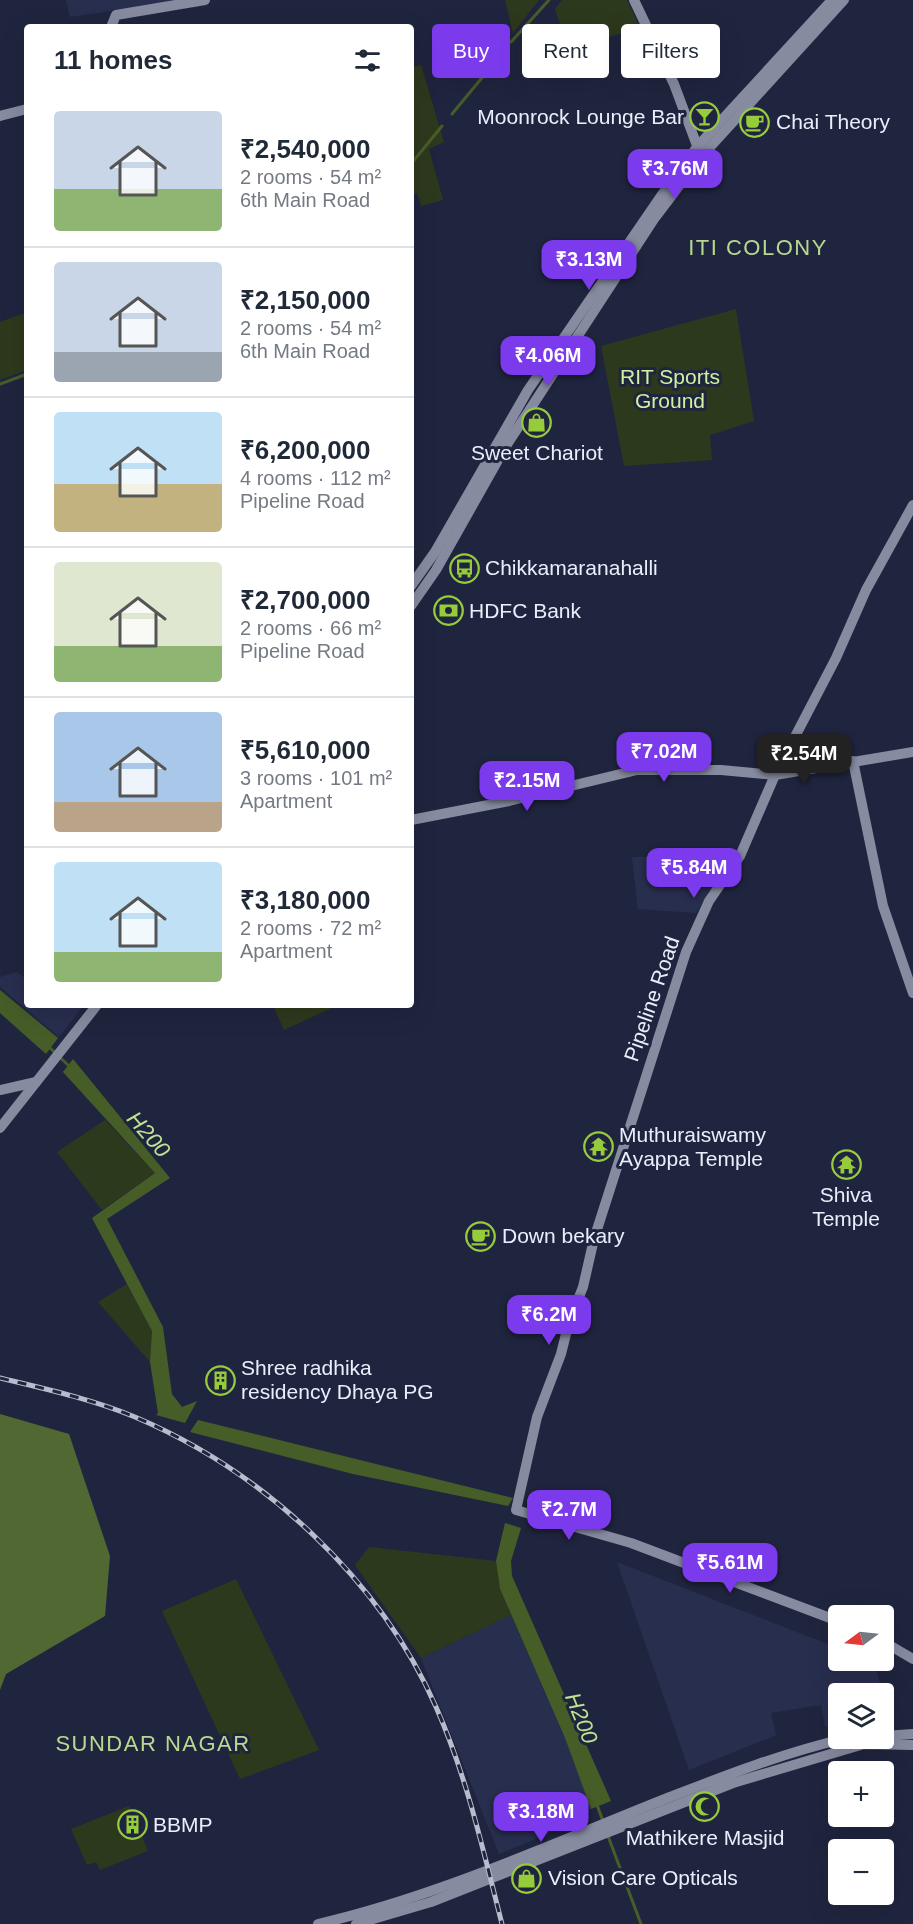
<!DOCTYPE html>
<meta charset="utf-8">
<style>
body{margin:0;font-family:Arial,sans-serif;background:#f2f2f3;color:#1f2937;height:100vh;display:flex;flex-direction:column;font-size:22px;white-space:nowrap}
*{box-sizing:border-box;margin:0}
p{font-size:20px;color:#747a83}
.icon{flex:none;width:33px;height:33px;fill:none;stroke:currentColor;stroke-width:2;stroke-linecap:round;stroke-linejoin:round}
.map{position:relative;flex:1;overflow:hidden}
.details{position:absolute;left:24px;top:24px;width:390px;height:984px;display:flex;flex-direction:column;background:#fff;border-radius:6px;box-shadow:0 6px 24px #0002}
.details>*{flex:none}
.top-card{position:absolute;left:432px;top:24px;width:390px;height:54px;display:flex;gap:12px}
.needle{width:39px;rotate:255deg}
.fabs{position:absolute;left:828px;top:1605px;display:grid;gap:12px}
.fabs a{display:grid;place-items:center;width:66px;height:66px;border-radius:6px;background:#fff;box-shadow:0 6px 24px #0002;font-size:30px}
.price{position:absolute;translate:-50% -51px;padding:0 14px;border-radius:12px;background:#7c3aed;color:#fff;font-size:20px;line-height:39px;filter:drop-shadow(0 2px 3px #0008)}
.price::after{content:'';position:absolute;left:50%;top:36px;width:18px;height:14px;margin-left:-9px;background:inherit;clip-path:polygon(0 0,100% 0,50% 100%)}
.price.on{background:#222;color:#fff}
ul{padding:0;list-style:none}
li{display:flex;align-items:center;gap:18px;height:150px;padding:0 30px}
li+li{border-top:2px solid #e0e1e3}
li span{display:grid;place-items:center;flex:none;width:168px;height:120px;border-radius:6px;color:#555}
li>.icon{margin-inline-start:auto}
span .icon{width:72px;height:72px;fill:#fffc;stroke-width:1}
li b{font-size:26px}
h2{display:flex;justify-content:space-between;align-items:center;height:72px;padding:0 30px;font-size:26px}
.tag{padding:0 21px;border-radius:6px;background:#fff;box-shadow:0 6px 24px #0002;font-size:21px;line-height:54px}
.tag.on{background:#7c3aed;color:#fff}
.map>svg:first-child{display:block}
</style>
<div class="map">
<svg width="913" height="1924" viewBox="0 0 913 1924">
<rect width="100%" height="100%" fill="#20253f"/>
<g fill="#282e4e">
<polygon points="66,0 185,0 70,17"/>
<polygon points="684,856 687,869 718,877 696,913 638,909 632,857"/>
<polygon points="17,972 27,980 27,1005 84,1005 59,1037 0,987 0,977"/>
<polygon points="617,1562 838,1648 838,1660 874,1662 883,1694 838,1694 838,1725 825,1727 821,1705 771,1713 776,1735 689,1770"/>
<polygon points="511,1615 565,1738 591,1809 568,1818 570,1825 499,1854 421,1658"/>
</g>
<g fill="#2d391d">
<polygon points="505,0 539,0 513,33"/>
<polygon points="562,0 627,0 640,28 568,49 555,9"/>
<polygon points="421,65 444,142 429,149 443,200 421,206 417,193 411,195 411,67"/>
<polygon points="736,309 754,421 710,435 712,460 624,466 601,346"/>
<polygon points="27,312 27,370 0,380 0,322"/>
<polygon points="273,1005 330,1005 332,1008 284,1030"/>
<polygon points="105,1120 155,1173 102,1210 57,1152"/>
<polygon points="127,1284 152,1331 150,1362 98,1302"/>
<polygon points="369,1547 496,1561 500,1589 511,1615 421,1658 355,1565"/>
<polygon points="236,1579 319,1750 240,1779 162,1611"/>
<polygon points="129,1806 148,1851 100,1870 96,1862 87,1865 71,1829"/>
</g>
<polygon fill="#516832" points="0,1414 69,1434 110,1556 105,1616 6,1674 0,1690"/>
<g fill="#475d28">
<polygon points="0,990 58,1038 46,1054 0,1013"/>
<polygon points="73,1059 170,1178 107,1219 163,1327 172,1394 182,1407 197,1401 185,1423 156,1415 158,1413 150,1362 152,1331 92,1218 155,1173 63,1072"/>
<polygon points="198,1420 513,1498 508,1506 353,1474 190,1432"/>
<polygon points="505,1523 521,1528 511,1561 512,1576 611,1801 591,1809 565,1738 500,1589 496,1561"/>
</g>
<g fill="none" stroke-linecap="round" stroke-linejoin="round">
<g stroke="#475d28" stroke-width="3">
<polyline points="511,42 549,0"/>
<polyline points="452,114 500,56"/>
<polyline points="411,164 442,126"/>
<polyline points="0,384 27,374"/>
<polyline points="48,1046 69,1066"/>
<polyline points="597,1805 603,1821"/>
<polyline points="608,1836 641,1924"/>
</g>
<g stroke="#868ba0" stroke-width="10">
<polyline points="634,0 674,84 699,151"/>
<polyline points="111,27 116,15 205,0"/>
<polyline points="0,116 27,109"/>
<polyline points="411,586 435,552 528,390 661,196 697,147 832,0"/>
<polyline points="411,606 436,570 506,446 654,219 702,156 844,0"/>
<polyline points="853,761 883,906 913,993"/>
<polyline points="411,820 509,801 637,770 721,770 775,775 913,752"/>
<polyline points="0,1090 36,1082"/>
<polyline points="0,1128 97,1005"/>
<polyline points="838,1621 631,1543 516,1510 537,1417 561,1354 569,1322 583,1287 594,1239 686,952 709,901 740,856 775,775 836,658 866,590 913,505"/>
<polyline points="884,1642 913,1659"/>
<polyline points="884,1736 913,1734"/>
<path d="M318,1924C439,1896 554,1843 670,1797C727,1775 786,1752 847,1738"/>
<polyline points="356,1924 431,1902 733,1783 864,1744 913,1745"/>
</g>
<defs>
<path id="rail" d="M0,1378C46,1389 91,1399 135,1417C263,1471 380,1579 436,1707C467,1777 483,1850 502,1924"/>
</defs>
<use href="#rail" stroke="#b8bdce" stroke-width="5"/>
<use href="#rail" stroke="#20253f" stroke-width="3" stroke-dasharray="9" stroke-linecap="butt"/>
</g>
<defs>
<symbol id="bar-ring" viewBox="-11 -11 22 22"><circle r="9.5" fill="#20253f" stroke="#96cc39" stroke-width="1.5"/><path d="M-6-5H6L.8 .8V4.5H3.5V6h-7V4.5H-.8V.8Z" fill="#96cc39"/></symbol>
<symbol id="cafe-ring" viewBox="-11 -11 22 22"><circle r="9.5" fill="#20253f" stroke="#96cc39" stroke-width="1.5"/><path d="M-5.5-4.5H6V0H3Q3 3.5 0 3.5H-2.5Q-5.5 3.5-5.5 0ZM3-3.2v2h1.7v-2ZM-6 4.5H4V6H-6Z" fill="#96cc39"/></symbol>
<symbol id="shop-ring" viewBox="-11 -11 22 22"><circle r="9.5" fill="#20253f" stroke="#96cc39" stroke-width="1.5"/><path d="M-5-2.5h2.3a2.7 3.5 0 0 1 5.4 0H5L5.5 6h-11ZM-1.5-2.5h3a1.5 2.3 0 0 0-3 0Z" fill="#96cc39"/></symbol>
<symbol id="bus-ring" viewBox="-11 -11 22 22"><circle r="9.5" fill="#20253f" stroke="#96cc39" stroke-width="1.5"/><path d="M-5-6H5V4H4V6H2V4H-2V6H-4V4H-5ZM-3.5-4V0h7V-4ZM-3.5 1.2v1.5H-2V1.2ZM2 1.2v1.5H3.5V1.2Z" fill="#96cc39"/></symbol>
<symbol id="bank-ring" viewBox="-11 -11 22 22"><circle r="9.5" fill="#20253f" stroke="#96cc39" stroke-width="1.5"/><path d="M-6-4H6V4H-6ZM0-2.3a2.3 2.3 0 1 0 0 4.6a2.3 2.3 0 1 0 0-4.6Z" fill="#96cc39"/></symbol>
<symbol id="temple-ring" viewBox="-11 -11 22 22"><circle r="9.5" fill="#20253f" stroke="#96cc39" stroke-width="1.5"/><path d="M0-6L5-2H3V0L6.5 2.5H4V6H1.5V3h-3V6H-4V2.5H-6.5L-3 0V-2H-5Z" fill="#96cc39"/></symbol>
<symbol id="building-ring" viewBox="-11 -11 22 22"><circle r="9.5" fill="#20253f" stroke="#96cc39" stroke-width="1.5"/><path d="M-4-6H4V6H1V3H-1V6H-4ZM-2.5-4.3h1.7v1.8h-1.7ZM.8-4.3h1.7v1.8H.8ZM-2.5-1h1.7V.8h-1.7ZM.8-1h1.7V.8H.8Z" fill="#96cc39"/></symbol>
<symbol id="mosque-ring" viewBox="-11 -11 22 22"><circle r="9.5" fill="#20253f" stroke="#96cc39" stroke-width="1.5"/><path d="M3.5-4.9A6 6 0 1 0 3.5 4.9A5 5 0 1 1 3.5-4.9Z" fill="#96cc39"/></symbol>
</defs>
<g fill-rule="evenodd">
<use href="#bar-ring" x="688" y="100" width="33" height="33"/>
<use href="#cafe-ring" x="738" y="106" width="33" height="33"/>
<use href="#shop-ring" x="520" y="406" width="33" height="33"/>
<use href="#bus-ring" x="448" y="552" width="33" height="33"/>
<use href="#bank-ring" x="432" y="594" width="33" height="33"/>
<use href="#temple-ring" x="582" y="1130" width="33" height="33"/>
<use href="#temple-ring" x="830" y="1148" width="33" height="33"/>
<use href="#cafe-ring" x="464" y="1220" width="33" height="33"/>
<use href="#building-ring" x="204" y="1364" width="33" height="33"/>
<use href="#mosque-ring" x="688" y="1790" width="33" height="33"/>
<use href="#building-ring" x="116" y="1808" width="33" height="33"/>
<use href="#shop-ring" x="510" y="1862" width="33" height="33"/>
</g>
<g text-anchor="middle" stroke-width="6" stroke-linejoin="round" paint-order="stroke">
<g font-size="21" fill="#eaeefc" stroke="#20253f" text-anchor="start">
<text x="684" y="124" text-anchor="end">Moonrock Lounge Bar</text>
<text x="776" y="129">Chai Theory</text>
<text x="537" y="460" text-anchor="middle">Sweet Chariot</text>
<text x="485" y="575">Chikkamaranahalli</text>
<text x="469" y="618">HDFC Bank</text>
<text x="619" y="1142">Muthuraiswamy<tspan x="619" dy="24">Ayappa Temple</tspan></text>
<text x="846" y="1202" text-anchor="middle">Shiva<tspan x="846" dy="24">Temple</tspan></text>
<text x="502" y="1243">Down bekary</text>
<text x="241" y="1375">Shree radhika<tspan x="241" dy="24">residency Dhaya PG</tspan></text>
<text x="153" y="1832">BBMP</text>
<text x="705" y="1845" text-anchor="middle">Mathikere Masjid</text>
<text x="548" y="1885">Vision Care Opticals</text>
</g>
<g font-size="21" fill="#cdf19f" stroke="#20253f">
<text x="670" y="384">RIT Sports<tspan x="670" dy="24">Ground</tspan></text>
</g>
<g font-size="21" fill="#eaeefc" stroke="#20253f">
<text transform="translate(652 999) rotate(-71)" y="7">Pipeline Road</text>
</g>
<g font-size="22" letter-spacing="1.5" fill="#b8d891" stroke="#20253f">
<text x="758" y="255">ITI COLONY</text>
<text x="153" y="1751">SUNDAR NAGAR</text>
</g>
<g font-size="22" font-style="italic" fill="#bfe391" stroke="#20253f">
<text transform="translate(149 1134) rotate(49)" y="8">H200</text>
<text transform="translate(582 1718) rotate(68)" y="8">H200</text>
</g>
</g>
</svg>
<div class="fabs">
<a><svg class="needle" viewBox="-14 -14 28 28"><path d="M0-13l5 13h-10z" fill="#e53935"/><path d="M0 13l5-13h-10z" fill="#747a83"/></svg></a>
<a><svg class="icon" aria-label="layers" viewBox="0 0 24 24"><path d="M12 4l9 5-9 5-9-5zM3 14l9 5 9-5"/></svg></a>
<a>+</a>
<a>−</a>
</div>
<b class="price" style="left:675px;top:200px">₹3.76M</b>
<b class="price" style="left:589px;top:291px">₹3.13M</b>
<b class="price" style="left:548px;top:387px">₹4.06M</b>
<b class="price" style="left:664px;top:783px">₹7.02M</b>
<b class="price on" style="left:804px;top:785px">₹2.54M</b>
<b class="price" style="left:527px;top:812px">₹2.15M</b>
<b class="price" style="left:694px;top:899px">₹5.84M</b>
<b class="price" style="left:549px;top:1346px">₹6.2M</b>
<b class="price" style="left:569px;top:1541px">₹2.7M</b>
<b class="price" style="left:730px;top:1594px">₹5.61M</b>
<b class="price" style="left:541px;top:1843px">₹3.18M</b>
<div class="top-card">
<a class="tag on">Buy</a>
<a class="tag">Rent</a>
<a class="tag">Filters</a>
</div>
<section class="details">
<h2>11 homes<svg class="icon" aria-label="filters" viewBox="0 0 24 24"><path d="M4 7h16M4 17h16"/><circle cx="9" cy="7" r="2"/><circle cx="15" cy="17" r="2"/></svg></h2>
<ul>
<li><span style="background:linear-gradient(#c9d6e8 65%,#8fb573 0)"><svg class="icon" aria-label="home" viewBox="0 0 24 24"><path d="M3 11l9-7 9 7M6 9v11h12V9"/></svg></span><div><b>₹2,540,000</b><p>2 rooms · 54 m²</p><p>6th Main Road</p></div></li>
<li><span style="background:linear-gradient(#c9d6e8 75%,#9aa5b1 0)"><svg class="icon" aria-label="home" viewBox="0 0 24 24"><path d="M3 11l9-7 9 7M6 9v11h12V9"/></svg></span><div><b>₹2,150,000</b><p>2 rooms · 54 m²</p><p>6th Main Road</p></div></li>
<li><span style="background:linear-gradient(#bfe0f5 60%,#c2b280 0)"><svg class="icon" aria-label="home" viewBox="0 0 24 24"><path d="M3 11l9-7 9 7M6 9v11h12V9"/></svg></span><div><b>₹6,200,000</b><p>4 rooms · 112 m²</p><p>Pipeline Road</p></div></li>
<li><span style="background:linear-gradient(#dfe7d0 70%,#8fb573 0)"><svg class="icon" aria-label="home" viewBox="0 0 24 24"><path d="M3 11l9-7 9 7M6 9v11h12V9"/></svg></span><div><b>₹2,700,000</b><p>2 rooms · 66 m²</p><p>Pipeline Road</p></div></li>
<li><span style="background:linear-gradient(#a9c7e8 75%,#b9a48a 0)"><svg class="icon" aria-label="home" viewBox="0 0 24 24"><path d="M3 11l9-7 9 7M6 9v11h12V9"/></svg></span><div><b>₹5,610,000</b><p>3 rooms · 101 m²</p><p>Apartment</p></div></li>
<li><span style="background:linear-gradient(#bfe0f5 75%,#8fb573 0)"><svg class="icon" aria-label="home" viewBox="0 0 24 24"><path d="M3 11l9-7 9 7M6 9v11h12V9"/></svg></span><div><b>₹3,180,000</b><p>2 rooms · 72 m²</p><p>Apartment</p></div></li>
</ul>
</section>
</div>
